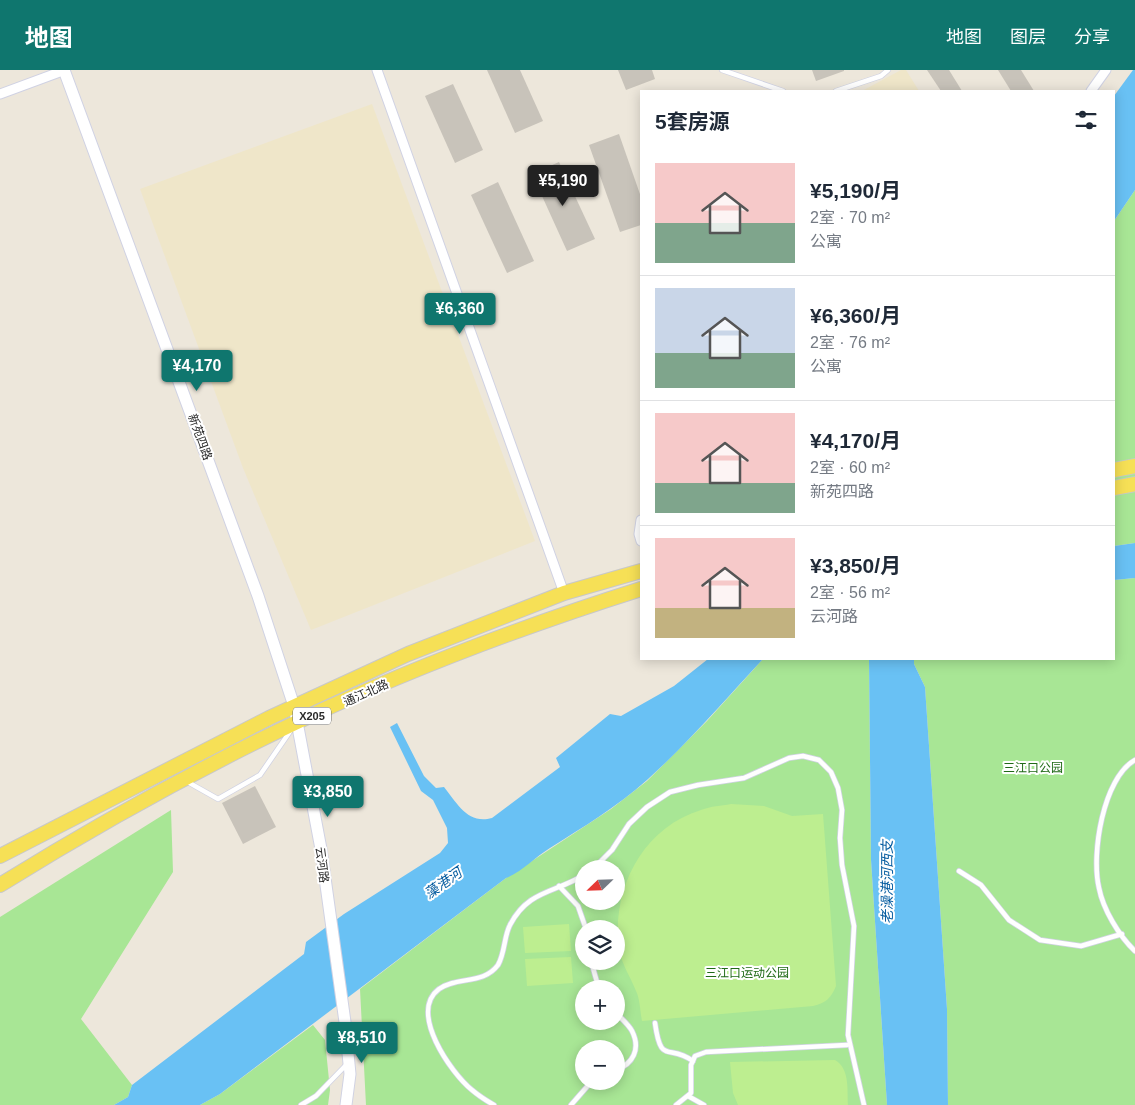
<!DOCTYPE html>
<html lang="zh">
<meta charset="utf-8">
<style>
body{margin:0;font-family:Arial,"Noto Sans SC",sans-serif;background:#f2f2f3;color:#1f2937;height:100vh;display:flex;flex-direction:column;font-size:19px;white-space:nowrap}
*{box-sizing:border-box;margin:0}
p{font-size:16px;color:#747a83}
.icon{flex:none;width:28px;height:28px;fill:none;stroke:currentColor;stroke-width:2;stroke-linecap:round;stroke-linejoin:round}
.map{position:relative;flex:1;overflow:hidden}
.details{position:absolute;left:640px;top:20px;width:475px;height:570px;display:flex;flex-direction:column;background:#fff;border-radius:0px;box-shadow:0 2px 12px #0003}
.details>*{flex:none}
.needle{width:32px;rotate:247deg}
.fabs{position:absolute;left:575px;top:790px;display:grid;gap:10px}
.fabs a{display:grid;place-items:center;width:50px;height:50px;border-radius:50%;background:#fff;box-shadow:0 2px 12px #0003;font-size:25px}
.price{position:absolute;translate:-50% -42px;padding:0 11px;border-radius:5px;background:#0f766e;color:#fff;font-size:16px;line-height:32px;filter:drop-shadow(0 1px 2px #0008)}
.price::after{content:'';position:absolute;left:50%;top:30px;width:15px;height:11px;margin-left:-8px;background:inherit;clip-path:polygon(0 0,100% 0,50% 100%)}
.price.current{background:#222;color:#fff}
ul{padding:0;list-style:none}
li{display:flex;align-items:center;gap:15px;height:125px;padding:0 15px}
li+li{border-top:1px solid #e0e1e3}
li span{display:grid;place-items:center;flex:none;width:140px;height:100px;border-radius:0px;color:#555}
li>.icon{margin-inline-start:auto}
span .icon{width:60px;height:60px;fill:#fffc;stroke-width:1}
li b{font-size:21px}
h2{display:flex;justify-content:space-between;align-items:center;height:60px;padding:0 15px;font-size:21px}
header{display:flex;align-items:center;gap:30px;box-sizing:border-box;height:70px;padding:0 25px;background:#0f766e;color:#fff}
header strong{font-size:24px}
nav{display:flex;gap:28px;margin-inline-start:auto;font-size:18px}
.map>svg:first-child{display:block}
</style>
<header>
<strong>地图</strong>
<nav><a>地图</a><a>图层</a><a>分享</a></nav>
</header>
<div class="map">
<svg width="1135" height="1035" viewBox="0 0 1135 1035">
<rect width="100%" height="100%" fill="#ede7db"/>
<g fill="#efe6c9">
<polygon points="901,0 906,0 919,21 862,21"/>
<polygon points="372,34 535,471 311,560 243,398 140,119"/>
</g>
<g fill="#a8e695" fill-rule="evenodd">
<polygon points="1135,120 1135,473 1114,476 1114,151"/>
<polygon points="1135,508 1135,1035 948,1035 947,939 925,617 914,594 914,589 1114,589 1114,510"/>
<path d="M763,589H869L871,790L887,1035H366L360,919L506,808L611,739L647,711L707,651ZM584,799H616V831H584ZM584,859H616V891H584ZM584,919H616V951H584ZM584,979H616V1011H584Z"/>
<polygon points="171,740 173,802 81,949 132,1015 128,1027 114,1035 0,1035 0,847"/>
<polygon points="313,955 325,970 330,1020 328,1035 200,1035 220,1024"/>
</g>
<g fill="#bdee90">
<path d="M731,734L764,736L792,746L823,744L836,916C831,928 826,933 813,936L642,951C640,941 640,929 636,921C630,906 622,895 619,879C611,820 642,758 701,740C711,736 721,736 731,734Z"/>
<polygon points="569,854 571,881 525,883 523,857"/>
<polygon points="571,887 573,913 527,916 525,889"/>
<path d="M835,990C850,999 847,1019 848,1035H738L733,1023L730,992Z"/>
</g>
<g fill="#69c1f4">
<polygon points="1133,0 1135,0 1135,120 1114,151 1114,26"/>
<polygon points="1135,473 1135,508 1114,510 1114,476"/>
<path d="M708,589H763C725,630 688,673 647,710C617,737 583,757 550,778C534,788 523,801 506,808L220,1024L200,1035H114L128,1027L132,1015L304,884L306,872L344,844L440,783L448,773L447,758L433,730L421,721L390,657L397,653L424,706L436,718L444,717C457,733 468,755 492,748L560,697L556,688L610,644L621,646L674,616Z"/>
<polygon points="869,589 914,589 914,594 925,617 947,939 948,1035 887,1035 871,790"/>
</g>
<g fill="#c8c3ba">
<polygon points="487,0 520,0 543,51 515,63"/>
<polygon points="618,0 652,0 655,9 626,20"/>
<polygon points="812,0 844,0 844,1 816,11"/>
<polygon points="927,0 949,0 962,21 941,21"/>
<polygon points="998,0 1021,0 1034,21 1011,21"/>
<polygon points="453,14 483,80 455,93 425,26"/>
<polygon points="619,64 641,127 641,155 620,162 589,75"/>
<polygon points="559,92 595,169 567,181 532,104"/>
<polygon points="498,112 534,191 507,203 471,125"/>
<polygon points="255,716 276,757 243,774 222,733"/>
</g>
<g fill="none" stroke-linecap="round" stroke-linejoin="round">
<defs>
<g id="service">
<polyline points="722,0 783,21"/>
<polyline points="836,21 881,6 888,0"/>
<path d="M1135,690C1103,708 1091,784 1099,818C1103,839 1119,866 1135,881"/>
<polyline points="186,711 218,729 260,705 291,660"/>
<polyline points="593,799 612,780 629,754 647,737 670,722 698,715 744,708 789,688 803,686 819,690 831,702 838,718 842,740 840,768 842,795 854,856 848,965 864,1035"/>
<polyline points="959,801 981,815 1009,850 1040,870 1081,876 1122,864"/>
<polyline points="559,816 578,836 586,859"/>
<polyline points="591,891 599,919"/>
<path d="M616,943C621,948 629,955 632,961C641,979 633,994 616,1000"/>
<path d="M655,953C661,996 668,973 693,991"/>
<polyline points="688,1026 704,1035"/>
<polyline points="301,1035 316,1026 348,993"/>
<path d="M494,1035C487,1031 479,1026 472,1020C451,1003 408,942 439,919C458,906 483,915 498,895C505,883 504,866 510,855C528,820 555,823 584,805"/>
<polyline points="571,1035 592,1011"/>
<polyline points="676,1035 691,1023 691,995 695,986 706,982 847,975"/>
</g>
<g id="minor">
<polyline points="377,0 564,523"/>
<polyline points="1091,21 1106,0"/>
<polyline points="0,24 65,0"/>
<polyline points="641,450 639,464 641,471"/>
</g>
<polyline id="tertiary" points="64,0 258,526 294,636 321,779 345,952 350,1004 346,1035"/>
<g id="primary">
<polyline points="1114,400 1135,396"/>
<polyline points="1114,418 1135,414"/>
<polyline points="0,786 269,648 408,584 564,523 641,501"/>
<path d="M0,815C95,756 194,701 295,653C407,600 524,556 641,519"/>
</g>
</defs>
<use href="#service" stroke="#d0d2e3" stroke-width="6"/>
<use href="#minor" stroke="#d0d2e3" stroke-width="11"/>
<use href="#tertiary" stroke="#d0d2e3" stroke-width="13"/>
<use href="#primary" stroke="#c8c8c8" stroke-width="16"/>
<use href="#service" stroke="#fff" stroke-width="4.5"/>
<use href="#minor" stroke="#fff" stroke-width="9"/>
<use href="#tertiary" stroke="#fff" stroke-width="11"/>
<use href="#primary" stroke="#f6e056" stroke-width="14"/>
</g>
<g text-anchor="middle" stroke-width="4" stroke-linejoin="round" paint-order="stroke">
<rect fill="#fff" stroke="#6a6a6a" stroke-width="1" x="293" y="637.5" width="38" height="17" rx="4"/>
<g font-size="11" font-weight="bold" fill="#2a2a2a">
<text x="312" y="650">X205</text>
</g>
<g font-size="12" fill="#2a2a2a" stroke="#fff">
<text transform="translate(200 367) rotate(70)" y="4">新苑四路</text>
<text transform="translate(366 623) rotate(-24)" y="4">通江北路</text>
<text transform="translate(322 795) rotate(83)" y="4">云河路</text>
</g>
<g font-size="12" fill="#206a17" stroke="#fff">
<text x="1033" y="702">三江口公园</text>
<text x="747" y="907">三江口运动公园</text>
</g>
<g font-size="14" font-style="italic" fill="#075da0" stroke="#fff">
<text transform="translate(887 812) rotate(-90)" y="5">老澡港河西支</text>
<text transform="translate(443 813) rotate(-35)" y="5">藻港河</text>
</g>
</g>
</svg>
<div class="fabs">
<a><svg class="needle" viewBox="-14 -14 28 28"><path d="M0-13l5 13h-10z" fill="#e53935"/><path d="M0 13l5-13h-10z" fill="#747a83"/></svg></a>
<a><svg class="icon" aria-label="layers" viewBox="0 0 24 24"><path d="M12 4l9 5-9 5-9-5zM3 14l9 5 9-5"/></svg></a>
<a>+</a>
<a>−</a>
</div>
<b class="price current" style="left:563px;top:137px">¥5,190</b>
<b class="price" style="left:460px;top:265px">¥6,360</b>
<b class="price" style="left:197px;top:322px">¥4,170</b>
<b class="price" style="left:328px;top:748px">¥3,850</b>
<b class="price" style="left:362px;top:994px">¥8,510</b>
<section class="details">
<h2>5套房源<svg class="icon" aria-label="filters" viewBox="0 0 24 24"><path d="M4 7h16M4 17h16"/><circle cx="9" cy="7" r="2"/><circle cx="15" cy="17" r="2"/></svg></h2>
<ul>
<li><span style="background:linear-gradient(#f6c9c9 60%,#7fa58c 0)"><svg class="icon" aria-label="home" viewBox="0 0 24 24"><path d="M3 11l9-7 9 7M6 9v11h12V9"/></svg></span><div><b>¥5,190/月</b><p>2室 · 70 m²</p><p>公寓</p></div></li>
<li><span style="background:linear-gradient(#c9d6e8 65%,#7fa58c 0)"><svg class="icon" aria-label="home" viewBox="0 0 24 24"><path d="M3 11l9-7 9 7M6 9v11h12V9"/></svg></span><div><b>¥6,360/月</b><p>2室 · 76 m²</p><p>公寓</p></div></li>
<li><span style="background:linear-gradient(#f6c9c9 70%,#7fa58c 0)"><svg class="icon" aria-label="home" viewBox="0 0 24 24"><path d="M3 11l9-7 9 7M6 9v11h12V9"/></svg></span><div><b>¥4,170/月</b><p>2室 · 60 m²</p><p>新苑四路</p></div></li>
<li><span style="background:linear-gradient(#f6c9c9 70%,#c2b280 0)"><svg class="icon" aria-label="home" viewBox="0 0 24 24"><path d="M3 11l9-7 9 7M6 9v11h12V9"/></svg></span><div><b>¥3,850/月</b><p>2室 · 56 m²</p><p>云河路</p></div></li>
</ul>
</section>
</div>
